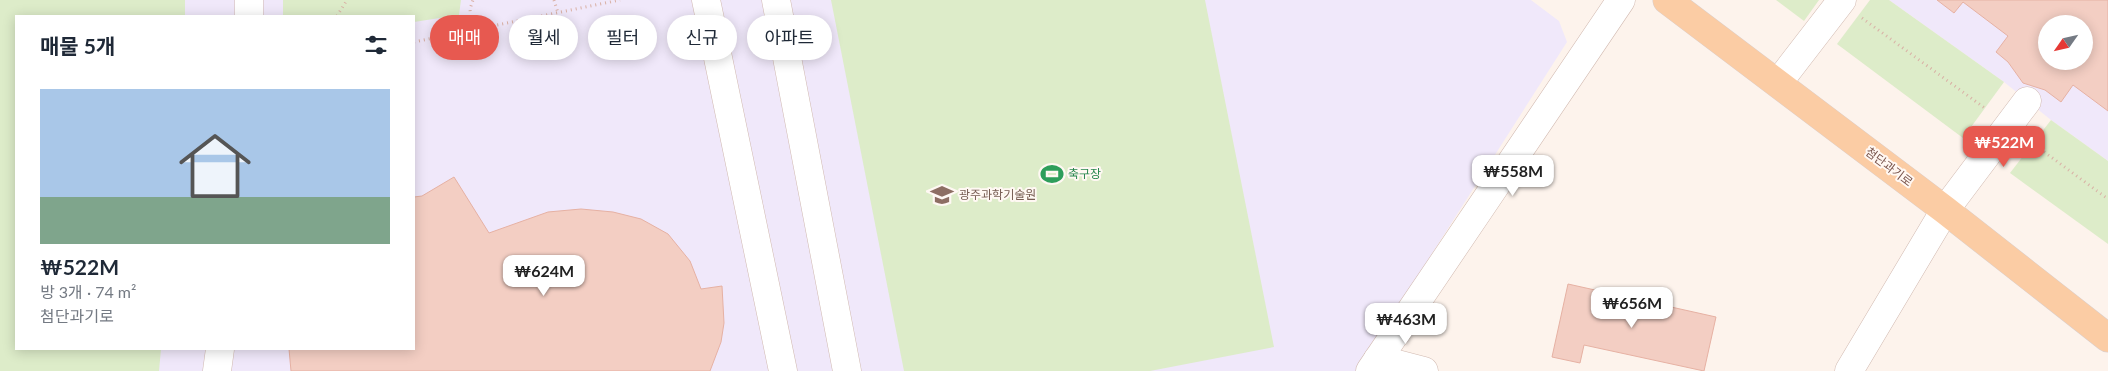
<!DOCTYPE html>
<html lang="ko">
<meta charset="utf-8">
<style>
body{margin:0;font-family:Lato,"Noto Sans KR",sans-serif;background:#f2f2f3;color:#1f2937;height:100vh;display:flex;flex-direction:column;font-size:19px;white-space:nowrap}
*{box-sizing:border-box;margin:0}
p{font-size:16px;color:#747a83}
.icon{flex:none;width:28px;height:28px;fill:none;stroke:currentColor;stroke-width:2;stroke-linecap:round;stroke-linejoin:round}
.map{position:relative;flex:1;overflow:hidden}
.details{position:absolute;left:15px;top:15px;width:400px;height:335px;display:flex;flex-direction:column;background:#fff;border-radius:0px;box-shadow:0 2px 12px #0003}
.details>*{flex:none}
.banner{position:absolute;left:430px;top:15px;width:475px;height:45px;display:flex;gap:10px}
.needle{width:32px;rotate:236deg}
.controls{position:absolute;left:2038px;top:15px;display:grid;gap:10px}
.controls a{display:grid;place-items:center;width:55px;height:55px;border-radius:50%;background:#fff;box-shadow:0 2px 12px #0003;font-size:25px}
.price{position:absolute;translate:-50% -42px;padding:0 11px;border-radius:10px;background:#fff;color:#222;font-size:16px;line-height:32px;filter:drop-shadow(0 1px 2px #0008)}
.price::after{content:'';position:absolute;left:50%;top:30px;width:15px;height:11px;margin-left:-8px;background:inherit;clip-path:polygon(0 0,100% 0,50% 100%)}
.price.current{background:#e75950;color:#fff}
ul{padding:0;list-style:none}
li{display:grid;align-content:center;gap:10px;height:265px;padding:0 25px}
li span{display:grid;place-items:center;height:155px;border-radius:0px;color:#555}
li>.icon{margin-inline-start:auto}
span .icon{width:90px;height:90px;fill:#fffc;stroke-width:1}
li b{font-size:21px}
h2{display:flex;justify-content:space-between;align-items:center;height:60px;padding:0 25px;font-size:21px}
.chip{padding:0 18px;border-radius:22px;background:#fff;box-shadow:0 2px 12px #0003;font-size:18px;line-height:45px}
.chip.current{background:#e75950;color:#fff}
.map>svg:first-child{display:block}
</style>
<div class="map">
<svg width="2108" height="371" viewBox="0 0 2108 371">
<rect width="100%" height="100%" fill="#fdf3ec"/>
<g fill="#f0e8fa" fill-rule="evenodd">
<path d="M0,0H1531L1559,21L1567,42L1357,371H0ZM16,16H414V349H16Z"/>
<path d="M1889,0H2108V161L2051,120L2004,82ZM2046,24H2084V61H2046Z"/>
</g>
<g fill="#ddecc9">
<polygon points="0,0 185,0 185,16 16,16 16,349 161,349 159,371 0,371"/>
<polygon points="283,0 461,0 459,15 414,22 414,16 283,16"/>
<polygon points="831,0 1205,0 1274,347 1150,371 904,371"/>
<polygon points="1776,0 1819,0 1804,21"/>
<polygon points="1870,0 1889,0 2004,82 1963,138 1837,44"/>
<polygon points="2051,120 2108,161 2108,244 2010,173"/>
</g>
<g fill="#f3cec3" stroke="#e6b1a3" fill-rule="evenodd">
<path d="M1937,0H2108V111L2073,85L2061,102L2045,90L2023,83L2008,62L1996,52L2008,36L1963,2L1954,13ZM2046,24H2084V61H2046Z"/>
<polygon points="454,177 489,233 548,212 581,209 613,212 641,219 668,234 690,261 701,289 722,286 724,323 721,342 710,371 291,371 289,349 414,349 414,197 422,196"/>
<polygon points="1568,284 1716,317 1704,371 1584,345 1580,363 1552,357"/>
</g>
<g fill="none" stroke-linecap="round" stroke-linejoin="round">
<defs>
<g id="minor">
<polyline points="706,0 783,371"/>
<polyline points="776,0 847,371"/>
<polyline points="249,16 249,0"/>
<polyline points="1778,83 1842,0"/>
<polyline points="1378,359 1424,371"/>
<polyline points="217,371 220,349"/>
<polyline points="1370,371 1621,0"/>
<polyline points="1849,371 1945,210 2027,101"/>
</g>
<polyline id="major" points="1667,0 1945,210 2108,338"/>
</defs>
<use href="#minor" stroke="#d1b9b0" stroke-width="29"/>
<use href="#major" stroke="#dacfcd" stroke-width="29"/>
<g stroke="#d9b0a5" stroke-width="3" stroke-dasharray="1 4" stroke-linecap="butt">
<polyline points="554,0 558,13"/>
<polyline points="337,16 347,0"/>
<polyline points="1862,18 1986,109"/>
<polyline points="472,31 470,9 473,0"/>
<polyline points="414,42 620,0"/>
<polyline points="2032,143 2108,199"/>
</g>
<use href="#minor" stroke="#fff" stroke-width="28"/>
<use href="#major" stroke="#fbcca4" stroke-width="28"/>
</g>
<defs>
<symbol id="stadium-bare" viewBox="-9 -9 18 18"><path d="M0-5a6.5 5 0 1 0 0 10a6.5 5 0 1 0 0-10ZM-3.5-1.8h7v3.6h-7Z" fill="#2e9e5b" stroke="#fff8f3" stroke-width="2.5" paint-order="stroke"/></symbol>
<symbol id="university-bare" viewBox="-9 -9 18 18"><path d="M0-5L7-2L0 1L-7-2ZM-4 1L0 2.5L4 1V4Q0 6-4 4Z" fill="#8d6e63" stroke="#fff8f3" stroke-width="2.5" paint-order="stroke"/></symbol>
</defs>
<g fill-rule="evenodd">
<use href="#stadium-bare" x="1036" y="158" width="32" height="32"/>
<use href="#university-bare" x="926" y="179" width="32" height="32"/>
</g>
<g text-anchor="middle" stroke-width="4" stroke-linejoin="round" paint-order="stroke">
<g font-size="12" fill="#7a554d" stroke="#fff8f3">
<text transform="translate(1889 167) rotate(37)" y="4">첨단과기로</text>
</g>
<g font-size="12" fill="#27864d" stroke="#fff8f3" text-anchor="start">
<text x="1068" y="178">축구장</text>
</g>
<g font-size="12" fill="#785e54" stroke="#fff8f3" text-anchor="start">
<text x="959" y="199">광주과학기술원</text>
</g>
</g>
</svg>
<div class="controls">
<a><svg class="needle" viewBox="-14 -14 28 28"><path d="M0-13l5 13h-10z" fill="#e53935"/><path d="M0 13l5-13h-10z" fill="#747a83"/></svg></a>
</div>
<b class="price current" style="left:2004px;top:168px">₩522M</b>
<b class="price" style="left:1513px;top:197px">₩558M</b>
<b class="price" style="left:544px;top:297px">₩624M</b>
<b class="price" style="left:1632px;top:329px">₩656M</b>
<b class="price" style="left:1406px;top:345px">₩463M</b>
<div class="banner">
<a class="chip current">매매</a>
<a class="chip">월세</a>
<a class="chip">필터</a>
<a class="chip">신규</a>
<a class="chip">아파트</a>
</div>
<section class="details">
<h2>매물 5개<svg class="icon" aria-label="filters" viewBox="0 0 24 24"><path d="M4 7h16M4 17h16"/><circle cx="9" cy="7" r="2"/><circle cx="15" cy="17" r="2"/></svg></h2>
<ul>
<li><span style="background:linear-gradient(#a9c7e8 70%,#7fa58c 0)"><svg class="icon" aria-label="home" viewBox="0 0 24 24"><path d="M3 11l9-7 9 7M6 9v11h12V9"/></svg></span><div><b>₩522M</b><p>방 3개 · 74 m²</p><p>첨단과기로</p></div></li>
</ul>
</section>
</div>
